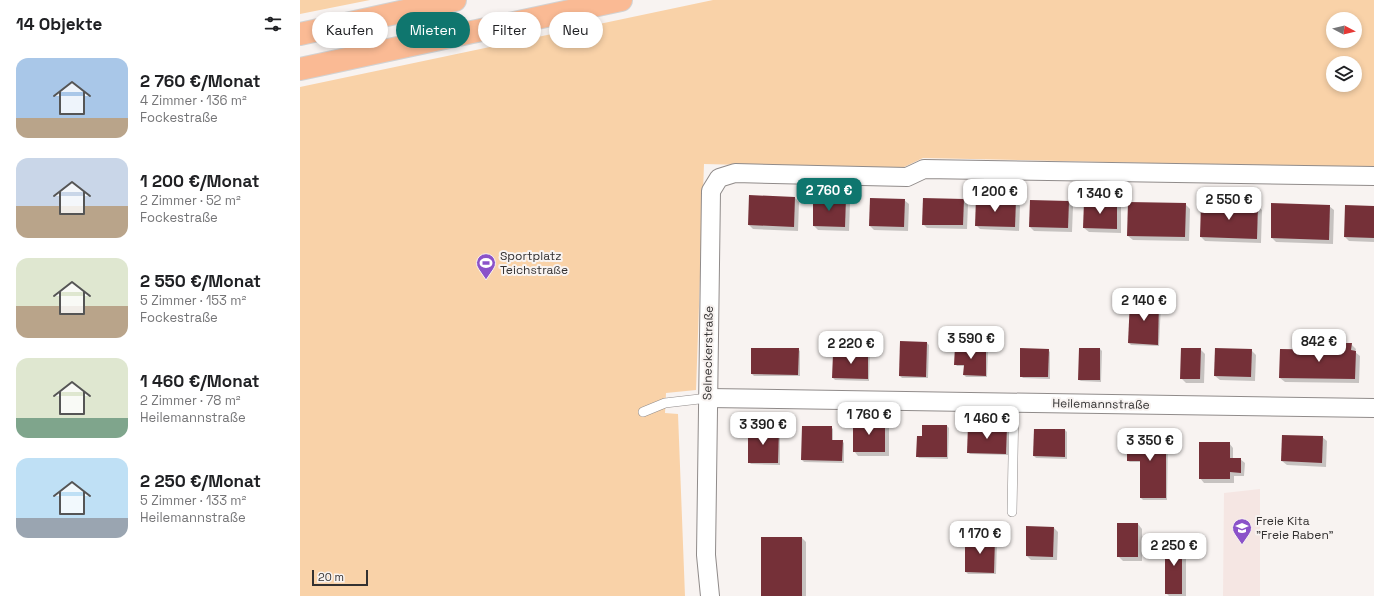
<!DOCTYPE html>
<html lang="de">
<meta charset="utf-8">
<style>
body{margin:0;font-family:"Space Grotesk",sans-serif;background:#f2f2f2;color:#202124;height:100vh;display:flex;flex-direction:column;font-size:15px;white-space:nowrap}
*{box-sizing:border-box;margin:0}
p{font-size:13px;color:#757577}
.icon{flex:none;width:22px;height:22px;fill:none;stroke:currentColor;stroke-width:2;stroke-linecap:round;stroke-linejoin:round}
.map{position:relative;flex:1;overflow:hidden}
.drawer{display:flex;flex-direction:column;background:#fff;width:300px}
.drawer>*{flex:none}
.top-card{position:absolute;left:12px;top:12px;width:380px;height:36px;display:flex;gap:8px}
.needle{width:26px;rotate:97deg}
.controls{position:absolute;left:1026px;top:12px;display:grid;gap:8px}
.controls a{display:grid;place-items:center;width:36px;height:36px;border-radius:50%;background:#fff;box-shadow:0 2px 6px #0003;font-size:20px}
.scale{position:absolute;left:12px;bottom:10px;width:56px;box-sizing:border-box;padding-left:4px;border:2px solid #333131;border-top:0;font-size:11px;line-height:14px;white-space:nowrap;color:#333131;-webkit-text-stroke:3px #f8f3f1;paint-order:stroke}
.price{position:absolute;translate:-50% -34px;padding:0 9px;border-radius:8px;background:#fff;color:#222;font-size:13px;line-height:26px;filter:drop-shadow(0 1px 2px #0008)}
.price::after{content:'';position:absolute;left:50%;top:24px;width:12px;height:9px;margin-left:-6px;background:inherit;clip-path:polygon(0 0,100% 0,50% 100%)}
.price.selected{background:#0f766e;color:#fff}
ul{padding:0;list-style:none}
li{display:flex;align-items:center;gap:12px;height:100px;padding:0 16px}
li span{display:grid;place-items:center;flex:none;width:112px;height:80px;border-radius:12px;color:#555}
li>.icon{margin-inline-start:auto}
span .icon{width:48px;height:48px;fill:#fffc;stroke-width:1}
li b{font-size:17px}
h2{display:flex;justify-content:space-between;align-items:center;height:48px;padding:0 16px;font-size:17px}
.chip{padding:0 14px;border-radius:18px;background:#fff;box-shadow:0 2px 6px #0003;font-size:14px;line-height:36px}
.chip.selected{background:#0f766e;color:#fff}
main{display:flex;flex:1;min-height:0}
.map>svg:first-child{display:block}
</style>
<main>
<section class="drawer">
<h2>14 Objekte<svg class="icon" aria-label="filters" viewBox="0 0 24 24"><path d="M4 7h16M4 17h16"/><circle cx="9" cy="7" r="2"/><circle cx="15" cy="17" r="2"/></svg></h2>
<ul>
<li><span style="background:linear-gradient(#a9c7e8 75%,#b9a48a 0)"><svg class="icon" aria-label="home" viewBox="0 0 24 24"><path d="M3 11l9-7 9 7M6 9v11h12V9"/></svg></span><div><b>2 760 €/Monat</b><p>4 Zimmer · 136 m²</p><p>Fockestraße</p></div></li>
<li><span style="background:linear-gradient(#c9d6e8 60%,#b9a48a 0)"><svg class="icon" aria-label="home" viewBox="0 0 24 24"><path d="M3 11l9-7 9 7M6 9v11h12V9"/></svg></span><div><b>1 200 €/Monat</b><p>2 Zimmer · 52 m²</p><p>Fockestraße</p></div></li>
<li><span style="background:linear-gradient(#dfe7d0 60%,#b9a48a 0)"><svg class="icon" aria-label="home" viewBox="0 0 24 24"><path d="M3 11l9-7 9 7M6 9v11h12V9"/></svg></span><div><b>2 550 €/Monat</b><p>5 Zimmer · 153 m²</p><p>Fockestraße</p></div></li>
<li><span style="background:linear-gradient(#dfe7d0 75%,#7fa58c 0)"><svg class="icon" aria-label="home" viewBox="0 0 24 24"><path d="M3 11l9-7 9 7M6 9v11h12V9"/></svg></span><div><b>1 460 €/Monat</b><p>2 Zimmer · 78 m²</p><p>Heilemannstraße</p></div></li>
<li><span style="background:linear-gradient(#bfe0f5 75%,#9aa5b1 0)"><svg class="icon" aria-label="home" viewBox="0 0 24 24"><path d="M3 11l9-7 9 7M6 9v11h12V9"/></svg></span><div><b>2 250 €/Monat</b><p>5 Zimmer · 133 m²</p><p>Heilemannstraße</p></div></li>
</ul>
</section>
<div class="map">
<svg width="1074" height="596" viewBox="0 0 1074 596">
<rect width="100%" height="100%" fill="#f8f3f1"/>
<polygon fill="#f5e6e3" points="960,489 960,596 923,596 924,493"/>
<g fill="#f9d2a8" fill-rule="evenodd">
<polygon points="0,0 70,0 0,14"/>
<path d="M413,0H1074V168L623,158L600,169L404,164L396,390L366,393L365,413L378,414L385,596H0V87ZM1033,19H1055V41H1033ZM1033,63H1055V85H1033Z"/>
</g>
<g fill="#0003">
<polygon points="450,196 495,198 499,202 498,231 453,229 449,225"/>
<polygon points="545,199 550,203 549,231 518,230 514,226"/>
<polygon points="571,199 604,200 609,204 608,231 574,230 570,226"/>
<polygon points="663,200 668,204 667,229 627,228 623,224"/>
<polygon points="716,201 720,206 719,231 680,229 676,225"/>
<polygon points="731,201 768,202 773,206 772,232 734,231 730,227"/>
<polygon points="817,203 821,207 821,233 789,232 784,228"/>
<polygon points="885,204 890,209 889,241 833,240 828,236"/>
<polygon points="902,204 958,206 962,210 961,243 905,241 901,237"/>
<polygon points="1029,206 1034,210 1033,244 976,242 972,238"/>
<polygon points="1074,207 1074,242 1049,241 1045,237"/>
<polygon points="859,302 861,304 859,346 831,345 829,343"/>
<polygon points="627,343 629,345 628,378 602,378 600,376"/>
<polygon points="1051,344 1056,349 1055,352 1060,356 1059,383 985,382 980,378 1040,351"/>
<polygon points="559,347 568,347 570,349 569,381 535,380 533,378 559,355"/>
<polygon points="686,348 688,350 687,377 666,377 664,375 665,366 657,366 655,364"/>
<polygon points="498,349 500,351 500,376 454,376 452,374"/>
<polygon points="800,349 802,351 801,382 781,381 779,380"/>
<polygon points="900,349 905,354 904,383 886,383 881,378"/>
<polygon points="748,350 750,352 750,379 723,378 721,376"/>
<polygon points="951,350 956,355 955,381 920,380 915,376"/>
<polygon points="585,422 589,426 589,456 558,456 554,451"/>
<polygon points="647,426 649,428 648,459 619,458 617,456"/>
<polygon points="503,427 531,427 533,429 533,441 542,441 544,443 544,463 504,462 502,460"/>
<polygon points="707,427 708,429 708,455 670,454 668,452"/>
<polygon points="478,430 480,431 480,465 451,464 449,462"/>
<polygon points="735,430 765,430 767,432 767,459 736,458 734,456"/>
<polygon points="866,434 868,436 867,500 843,500 841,498 841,462 830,462 828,461"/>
<polygon points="1022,437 1027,441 1026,467 987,465 982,461"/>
<polygon points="929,443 933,448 933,459 940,459 945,463 944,476 934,476 934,483 904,483 900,478"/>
<polygon points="838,524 842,529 842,561 823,561 818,556"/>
<polygon points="754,528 758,532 757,560 731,560 727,556"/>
<polygon points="502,538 506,542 506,596 462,596"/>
<polygon points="695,539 697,541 696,574 668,574 666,572"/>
<polygon points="881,541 886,546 886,596 869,596 866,593"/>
</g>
<g fill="#753038">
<polygon points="449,195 495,197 494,227 448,225"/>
<polygon points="513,197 546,198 545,227 513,226"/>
<polygon points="570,198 605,199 604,227 569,226"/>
<polygon points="623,198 664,199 663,225 622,225"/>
<polygon points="676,198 716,200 715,227 675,226"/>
<polygon points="730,200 769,201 768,228 729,227"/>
<polygon points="784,202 817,202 817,229 783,228"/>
<polygon points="828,202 886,203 885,237 827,236"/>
<polygon points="901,203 958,205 957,239 900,237"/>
<polygon points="971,203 1030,205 1029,240 971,238"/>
<polygon points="1045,205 1074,206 1074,238 1044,237"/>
<polygon points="830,300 859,301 858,345 828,343"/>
<polygon points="600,341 627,342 626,377 599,376"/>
<polygon points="1039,343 1052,343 1051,350 1056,351 1055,379 979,378 980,349 1039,350"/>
<polygon points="558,346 568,346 568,379 532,378 533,354 558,354"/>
<polygon points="655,346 686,347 686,376 663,375 664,365 654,365"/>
<polygon points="451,348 499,348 498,375 451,374"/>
<polygon points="720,348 749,349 748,377 720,377"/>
<polygon points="779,348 800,348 800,380 778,380"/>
<polygon points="881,348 901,348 900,379 880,379"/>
<polygon points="915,348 952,349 951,377 914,376"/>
<polygon points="553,420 585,421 585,452 553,452"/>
<polygon points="622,425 647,425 647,457 616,457 617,436 622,436"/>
<polygon points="668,425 707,426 706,454 667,453"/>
<polygon points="502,426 532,426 532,440 543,440 542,461 501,460"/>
<polygon points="448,428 479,429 478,463 448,463"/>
<polygon points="734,429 765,429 765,457 733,456"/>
<polygon points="827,433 866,433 866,498 840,498 840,461 827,461"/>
<polygon points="982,435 1023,436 1022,463 981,461"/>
<polygon points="899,442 930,442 930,458 941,458 941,473 930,472 930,479 899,479"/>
<rect x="817" y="523" width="21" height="34"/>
<polygon points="726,526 754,527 753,557 726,556"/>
<rect x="461" y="537" width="41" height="59"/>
<polygon points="665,538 695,538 694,573 665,572"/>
<rect x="865" y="540" width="17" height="54"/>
</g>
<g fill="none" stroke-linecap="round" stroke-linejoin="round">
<defs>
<g id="service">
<polyline points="343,412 365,403 408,398"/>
<polyline points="712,512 714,403"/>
</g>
<g id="minor">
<polyline points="408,398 1074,408"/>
<polyline points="410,596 406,555 411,191 419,178 435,173 607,177 624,169 1074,176"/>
</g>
<g id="trunk">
<polyline points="0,34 155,0"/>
<polyline points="0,69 321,0"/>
</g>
</defs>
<use href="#service" stroke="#908b8a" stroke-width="10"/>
<use href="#minor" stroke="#908b8a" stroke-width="20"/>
<use href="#trunk" stroke="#d2d2d2" stroke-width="24"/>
<use href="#service" stroke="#fff" stroke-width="9"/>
<use href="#minor" stroke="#fff" stroke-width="18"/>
<use href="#trunk" stroke="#faba94" stroke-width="22"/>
</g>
<defs>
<symbol id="stadium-pin" viewBox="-11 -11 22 30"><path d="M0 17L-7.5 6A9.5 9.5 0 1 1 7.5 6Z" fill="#8b52c9" stroke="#f8f3f1"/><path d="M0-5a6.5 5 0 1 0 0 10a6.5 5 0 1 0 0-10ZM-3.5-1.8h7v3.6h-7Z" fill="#fff"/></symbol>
<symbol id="school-pin" viewBox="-11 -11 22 30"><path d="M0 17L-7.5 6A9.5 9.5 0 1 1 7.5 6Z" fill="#8b52c9" stroke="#f8f3f1"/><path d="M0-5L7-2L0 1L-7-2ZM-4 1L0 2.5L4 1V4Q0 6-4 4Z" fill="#fff"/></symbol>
</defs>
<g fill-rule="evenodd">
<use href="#stadium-pin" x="175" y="252" width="22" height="30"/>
<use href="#school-pin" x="931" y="517" width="22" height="30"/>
</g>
<g text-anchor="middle" stroke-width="4" stroke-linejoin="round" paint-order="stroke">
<g font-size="12" fill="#333131" stroke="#f8f3f1" text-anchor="start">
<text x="200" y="260">Sportplatz<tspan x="200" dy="14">Teichstraße</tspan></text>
<text x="956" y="525">Freie Kita<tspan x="956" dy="14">"Freie Raben"</tspan></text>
</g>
<g font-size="12" fill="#333131" stroke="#f8f3f1">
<text transform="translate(408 353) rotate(-89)" y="4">Selneckerstraße</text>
<text transform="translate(801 404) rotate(1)" y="4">Heilemannstraße</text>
</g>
</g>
</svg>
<div class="controls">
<a><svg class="needle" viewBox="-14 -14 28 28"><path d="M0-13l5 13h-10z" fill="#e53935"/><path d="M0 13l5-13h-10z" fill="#757577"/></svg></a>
<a><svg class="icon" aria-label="layers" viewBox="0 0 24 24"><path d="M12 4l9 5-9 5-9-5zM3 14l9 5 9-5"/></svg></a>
</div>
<div class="scale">20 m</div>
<b class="price selected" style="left:529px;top:212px">2 760 €</b>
<b class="price" style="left:695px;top:213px">1 200 €</b>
<b class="price" style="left:800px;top:215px">1 340 €</b>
<b class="price" style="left:929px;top:221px">2 550 €</b>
<b class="price" style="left:844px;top:322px">2 140 €</b>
<b class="price" style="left:671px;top:360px">3 590 €</b>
<b class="price" style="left:1019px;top:363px">842 €</b>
<b class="price" style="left:551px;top:365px">2 220 €</b>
<b class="price" style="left:569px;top:436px">1 760 €</b>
<b class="price" style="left:687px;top:440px">1 460 €</b>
<b class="price" style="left:463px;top:446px">3 390 €</b>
<b class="price" style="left:850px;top:462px">3 350 €</b>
<b class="price" style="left:680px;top:555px">1 170 €</b>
<b class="price" style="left:874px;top:567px">2 250 €</b>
<div class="top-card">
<a class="chip">Kaufen</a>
<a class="chip selected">Mieten</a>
<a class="chip">Filter</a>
<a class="chip">Neu</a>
</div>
</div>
</main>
